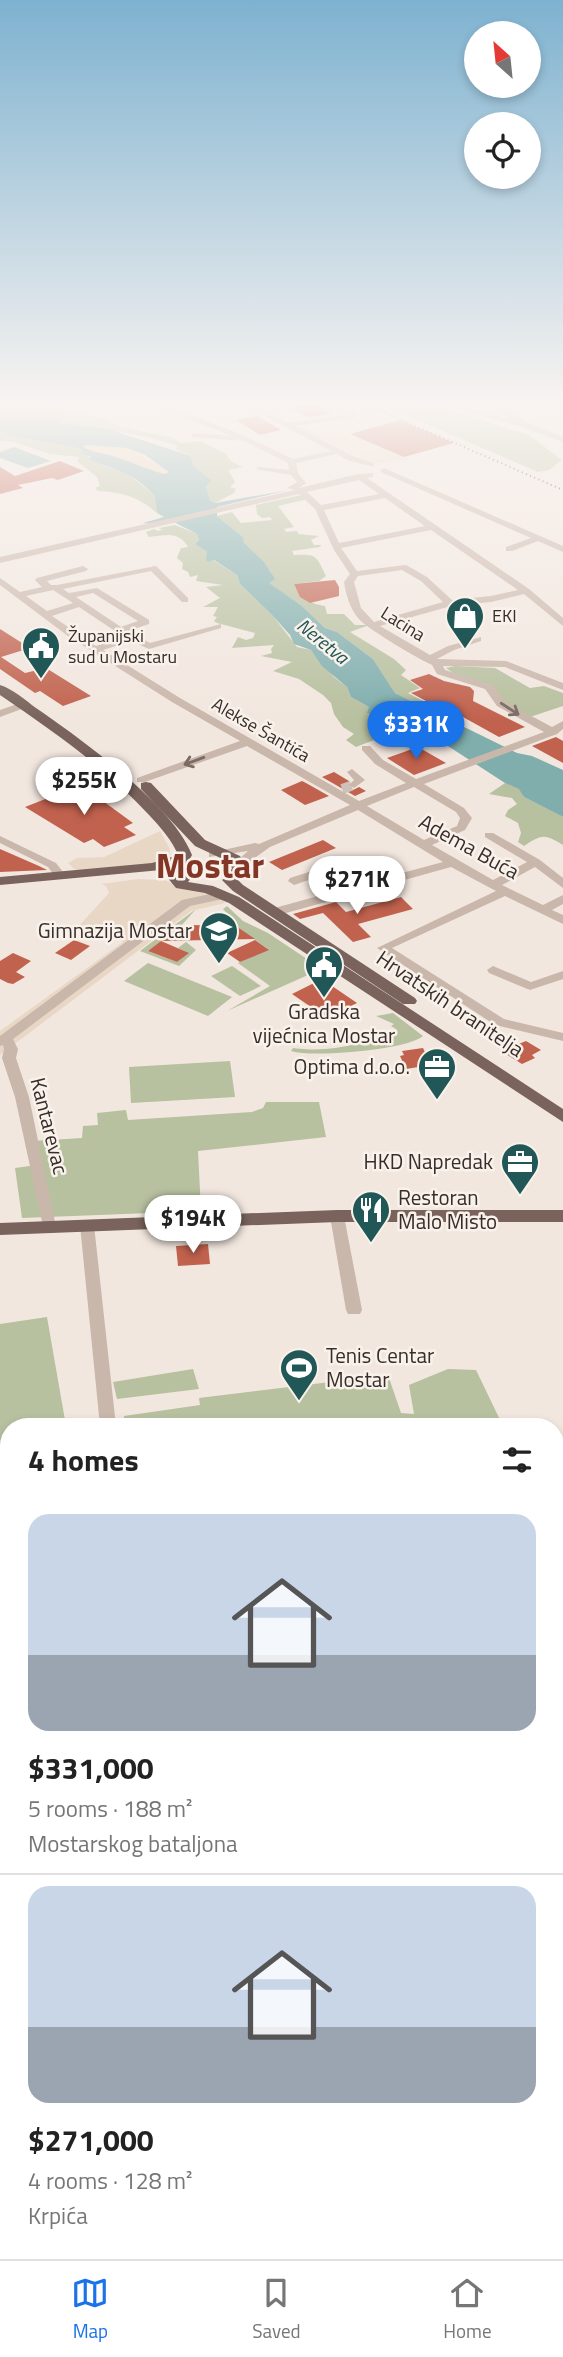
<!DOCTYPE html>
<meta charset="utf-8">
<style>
body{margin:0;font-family:"Titillium Web",sans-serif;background:#f6f6f6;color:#222;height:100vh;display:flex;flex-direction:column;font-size:26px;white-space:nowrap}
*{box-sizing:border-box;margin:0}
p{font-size:23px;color:#767676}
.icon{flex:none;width:38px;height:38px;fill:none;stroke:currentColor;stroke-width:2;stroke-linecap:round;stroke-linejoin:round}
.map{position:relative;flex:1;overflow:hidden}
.drawer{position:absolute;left:0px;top:1418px;width:564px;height:842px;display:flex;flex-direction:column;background:#fff;border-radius:28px 28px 0 0;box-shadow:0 4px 10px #0003}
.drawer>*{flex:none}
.needle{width:46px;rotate:333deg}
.controls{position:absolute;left:464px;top:21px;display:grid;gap:14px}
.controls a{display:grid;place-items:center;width:77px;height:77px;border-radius:50%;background:#fff;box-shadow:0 4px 10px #0003;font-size:35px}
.price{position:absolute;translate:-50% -60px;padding:0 16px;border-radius:24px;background:#fff;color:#222;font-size:23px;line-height:46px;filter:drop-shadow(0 2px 4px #0008)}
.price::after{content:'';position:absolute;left:50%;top:42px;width:21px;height:16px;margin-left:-10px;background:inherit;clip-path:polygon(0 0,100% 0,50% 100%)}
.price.active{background:#1a73e8;color:#fff}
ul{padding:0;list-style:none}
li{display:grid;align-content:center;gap:14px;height:371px;padding:0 28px}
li+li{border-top:2px solid #e0e0e0}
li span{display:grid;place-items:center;height:217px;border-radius:21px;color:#555}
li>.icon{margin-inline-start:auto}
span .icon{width:126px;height:126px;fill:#fffc;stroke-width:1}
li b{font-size:30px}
h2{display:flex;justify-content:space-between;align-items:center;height:84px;padding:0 28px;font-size:30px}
.tab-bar{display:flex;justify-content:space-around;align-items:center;height:98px;border-top:2px solid #e0e0e0;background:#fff;font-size:19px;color:#767676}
.tab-bar a{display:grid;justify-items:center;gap:4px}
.tab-bar .active{color:#1a73e8}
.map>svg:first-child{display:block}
</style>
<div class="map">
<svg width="563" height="2259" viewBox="0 0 563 2259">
<rect width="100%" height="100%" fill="#f2e7df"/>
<g fill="#b7c09f">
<path d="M0,404H33L74,412L107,420L118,427L171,437L181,443L201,441L226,454L232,462L243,467L228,470L235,482L230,487L236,489L234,493L215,503L210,500L206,487L210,480L193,466L191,456L175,449L178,446C140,433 102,429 61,424L56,421L59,418L0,412Z"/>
<polygon points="406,404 430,404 529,435 562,460 549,470 538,472 392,409"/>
<path d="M0,430L12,436L82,449V454L93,458L103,466L125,472L156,496L157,513C139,497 122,492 98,491L95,488L100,486L97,477L77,461L79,457L49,454L15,442L0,441Z"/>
<path d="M301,495L308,499L278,506L294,527L284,529L286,532L297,531L298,534L319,536L311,540L314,545H321L320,547L292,551L294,555C317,554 316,555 326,576L319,581L294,584C300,599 309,603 325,606L327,614H344L355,625H369L350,632L394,659L406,670L401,675L420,688L408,693L425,702L421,707L441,716L458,717L454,720L467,729C452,717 433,714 416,706L420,705L395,693L373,659L337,632L325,628L302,606L268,583L271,572L243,543V537L217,516L232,512L241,523L272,520L270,517L262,518L257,514L256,505Z"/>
<path d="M175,525L197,534L199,540L195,544L207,552L208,562L213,560L237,575L240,584L273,616L297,647L311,650L334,677L347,687L351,697L369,707L373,715L432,735L438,741L405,747L393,741L397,737L386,726L379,728L371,735L374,740L356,747L346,740L354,734L343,727L334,714L331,703L323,695L299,679L273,671L292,662L261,656L272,653L271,649L274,645L232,648L238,637L246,640L253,638L255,633L217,623L214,621L217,617L213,616L218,607H203L220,598L206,587L223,585L196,581L198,575L190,577L188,572L182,569L183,563L177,558L181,548L188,547C179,531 165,535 149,537L146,532L154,529L158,531L162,530L159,528Z"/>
<polygon points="455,666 495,668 530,688 544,686 563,693 563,706 530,717 506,706 499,694 460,678 446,668"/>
<path d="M505,783L520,789L524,797L563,817V845C544,834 543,834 524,846L518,842L521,833L518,823L505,816L508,810L517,804L512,798L489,794Z"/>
<polygon points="227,906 243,921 268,933 319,967 308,975 227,1011 270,986 238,963 268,949 236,926 237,924 223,909"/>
<polygon points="196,909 180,927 148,951 177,962 188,953 178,948 186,942 196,950 179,966 140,951"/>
<polygon points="148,963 232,997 208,1016 124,981"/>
<polygon points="232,966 261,986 240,996 211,976"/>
<path d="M393,1013L423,1036C407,1050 312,1058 291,1051L293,1048C330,1053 362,1045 396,1029L391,1026L394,1024L376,1016Z"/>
<polygon points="230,1061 235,1097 131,1103 129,1067"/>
<polygon points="266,1102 319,1102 326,1137 198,1151 201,1211 22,1218 15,1168 37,1165 32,1141 82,1138 83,1126 98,1125 97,1113 126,1110 128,1120 252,1112 263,1108"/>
<polygon points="47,1317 66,1426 9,1426 9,1581 0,1585 0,1324"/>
<polygon points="193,1369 199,1389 117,1399 113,1382"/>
<polygon points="448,1369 476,1370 503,1426 125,1426 124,1416 200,1405 199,1398 388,1375 401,1413 414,1414 409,1385"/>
</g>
<path fill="#ebd6b7" d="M85,445L127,448L167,469L169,472L165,474C147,470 133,462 116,457C105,453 94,453 83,447Z"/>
<g fill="#e9d7c6">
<polygon points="303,427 319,432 317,434 319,435 357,437 407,459 374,464 298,428"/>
<polygon points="160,831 170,849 169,859 149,866 121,866 84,871 74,869 68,863 77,858 104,857"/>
<polygon points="138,879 165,880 177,886 207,892 223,899 225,903 191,911 0,1055 0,1031 123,942 115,936 119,932 84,932 77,928 109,893 106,886 101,884"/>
</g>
<g fill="#7faead" fill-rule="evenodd">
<path d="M0,412C20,415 40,413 59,417L57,421L61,424L108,429L191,456L193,466L211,480L206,487L210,500L215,503L289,490L217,507V516L243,537L244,543L264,562L275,579L269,583L302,606L325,628L337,632L373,659L395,693L517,753L532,756L563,770V817L524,797L519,789L505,783L431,735L382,716L367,713L369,707L351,697L347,687L322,666L311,650L294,644L290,635L273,616L240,584L237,575L214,560L208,562L206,560L207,552L195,544L199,540L197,534L168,519L152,524L143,523L164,517L157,513L155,496C146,487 135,477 122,472C111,467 100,465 89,459L92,457L81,454L82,449L12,436L0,430ZM85,445L127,448L145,455L169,472L165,474C147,470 133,462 116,457C105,453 94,453 83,447Z"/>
<polygon points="14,447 51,461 28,468 0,458 0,452"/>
</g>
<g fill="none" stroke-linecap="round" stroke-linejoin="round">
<polygon fill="#7faead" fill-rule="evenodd" points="9,1809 9,1827 0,1830 0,1812"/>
<g fill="#7faead" fill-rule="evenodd">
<polygon points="563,1525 563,1548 555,1550 555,1527"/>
<polygon points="9,1578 9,1604 0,1607 0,1581"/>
</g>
</g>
<g fill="#c1624e">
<polygon points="304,404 312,404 332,414 308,417 289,408"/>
<polygon points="257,416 281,430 260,435 236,420"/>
<polygon points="400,420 454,443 404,457 350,434"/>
<polygon points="60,461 84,471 58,480 52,478 18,485 23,488 0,494 0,467 15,476"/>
<polygon points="335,580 339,587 339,596 310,603 300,597 294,584"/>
<polygon points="0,629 30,648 1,657 25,673 46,668 91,696 63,706 40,691 35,693 0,669"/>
<polygon points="429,674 444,681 470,687 474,691 473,701 525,727 499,737 454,712 441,714 423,707 428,702 411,693 423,689 410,680"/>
<polygon points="556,737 563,741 563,763 532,746"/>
<polygon points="418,747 446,763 414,775 387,758"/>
<polygon points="334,772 349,781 348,787 353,790 359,787 366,791 355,796 322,777"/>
<polygon points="302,781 306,783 329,796 305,805 281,790"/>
<polygon points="81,785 133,823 124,827 136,835 104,847 93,839 84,843 25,807"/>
<polygon points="323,840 336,848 282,870 269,862"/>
<polygon points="0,849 39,866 47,870 0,872"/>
<polygon points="401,897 413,909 358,924 371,937 353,942 323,913 300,919 293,914 336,902 346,912"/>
<polygon points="191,925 236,926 255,939 162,941 180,927"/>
<polygon points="74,940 90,946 71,960 55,953"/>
<polygon points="255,940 269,950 240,962 227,953"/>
<polygon points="161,941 189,953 177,962 148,951"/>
<polygon points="13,953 31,961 16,972 25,977 13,984 8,983 0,979 0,961"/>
<polygon points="322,979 335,988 357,1003 327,1018 292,994"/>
<polygon points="526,1041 541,1050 532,1055 535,1058 522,1064 501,1051"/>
<polygon points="423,1048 431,1065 406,1069 400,1056 404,1055 402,1051"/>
<polygon points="208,1244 210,1264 178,1266 176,1246"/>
</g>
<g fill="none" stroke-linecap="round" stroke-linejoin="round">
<polyline stroke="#cdc2bb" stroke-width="9" stroke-dasharray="9 4.5" stroke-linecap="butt" points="347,416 385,405"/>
<polyline stroke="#cdc2bb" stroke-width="10" stroke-dasharray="10 5" stroke-linecap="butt" points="342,789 354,785"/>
<g fill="#cab7ab" fill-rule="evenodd">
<path d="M243,404H253L288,423L350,414V418H347L295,426L353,456L374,463V467L347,460L337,454L296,463L298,473L306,483L299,488L358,474L373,473V477L367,478L529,589L563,618V626L524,594L491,602L451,606L380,626L430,655L448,646L481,637V641L454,650L437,659L506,661L563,683V690L505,667L443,666L445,670L493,685L505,702L552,727L563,721V729L557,734L424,784L464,808L472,818L465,830L432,845L493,880L527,862L485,837V833H493L540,860L563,878V888L535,867L502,885L543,905L563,895V904L552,910L563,915V924L505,896L392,948L504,1019L563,1033V1041L495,1025L377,948L496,891L451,867L279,915H271L269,912L271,909L376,880L353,865L294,885L288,881L290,878L350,859H358L387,877L443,862L358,810L270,847L242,867H234L232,865L248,851L209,857V853L255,843L259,844L350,805L247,746L145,782H137V778L240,741L172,702L68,636L0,585V578L20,592L42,587L35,580L37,578L83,566L88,569L86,571L47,581L51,585H57L156,566L188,598V602H182L151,571L63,589L69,593L97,588L149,620V624L128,631L150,643L221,624V628L149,649L131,641L103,650L180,698L359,801L406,783L375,764L362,750V746H370L383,760L416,779L544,732L497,706L485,689L437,674L432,665C419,659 367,629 358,618C350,608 346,595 344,582L350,574L334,550L315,509L299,494L0,563V557L295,490L287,488L297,482L291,475L255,469L259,467L289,470L288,463L244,441L192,437L191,435L195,433L232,436L159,408L166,406L231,430L293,459L331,451ZM359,480L379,494L321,505L307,492ZM385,498L425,526L339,543L324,510ZM431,530L518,590L491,596L452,600L427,577L406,565L357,571L341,548ZM402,570L421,581L443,602L374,622L361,608L354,582L358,576ZM53,590L73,603L47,611L26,596ZM93,593L138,621L121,627L76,597ZM79,607L124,637L96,646L52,616ZM414,787L456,812L460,818L457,826L424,840L367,806Z"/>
<polygon points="393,404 385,407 381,405 382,404"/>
<polygon points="434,404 449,404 510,419 490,404 502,406 523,404 507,410 526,422 563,437 563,442 520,426"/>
<polygon points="384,468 563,546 563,552 538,541 512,551 506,551 506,547 531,538 381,472 380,470"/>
<polygon points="23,702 28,705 27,707 0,717 0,710"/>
<polygon points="352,769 365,780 354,788 349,785 354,780 347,772"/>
<polygon points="0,836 56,863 67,877 65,879 57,879 48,867 0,843"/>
<polygon points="219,892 223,893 223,899 190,906 13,1039 18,1049 16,1058 29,1097 56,1227 49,1232 44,1231 15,1097 2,1058 4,1049 3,1045 0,1046 0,1036 182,900"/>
<polygon points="493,966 531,982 563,971 563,979 530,990 489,973 487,970"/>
<polygon points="337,1211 344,1216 362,1310 360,1314 348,1314 346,1310 330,1216"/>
<polygon points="87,1220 94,1225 116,1426 100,1426 80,1225"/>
<polygon points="9,1600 9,1616 0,1620 0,1603"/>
<polygon points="563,1627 563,1644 555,1647 555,1630"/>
<polygon points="9,1714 9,1730 0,1733 0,1717"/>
<polygon points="9,1784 9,1802 0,1805 0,1787"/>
<polygon points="563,1804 563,1828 555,1832 555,1808"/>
<rect x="555" y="1955" width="8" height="20"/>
<polygon points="9,2095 9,2118 0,2121 0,2098"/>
<polygon points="0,2145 9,2149 9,2173 0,2170"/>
<rect x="35" y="2250" width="24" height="9"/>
</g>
<g fill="#79635c" fill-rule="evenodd">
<path d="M0,685C13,689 25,700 36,708C81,739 173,805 192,855L185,868L191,878L188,882L213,886L239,897L563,1109V1122L229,903L205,893L176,888L161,870L0,885V877L152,863L178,855C172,840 161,828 150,816C106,768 53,731 0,695Z"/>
<polygon points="146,782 151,783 205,840 240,856 246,868 241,879 238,880 243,885 415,998 417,1001 415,1004 403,1004 233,891 222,880 229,876 232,868 229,862 195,846 141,789 141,783"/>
<polygon points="337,1210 563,1210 563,1222 337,1222 0,1235 0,1223"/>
</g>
<polyline stroke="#382d2a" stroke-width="2" stroke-dasharray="1 3.5" stroke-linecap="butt" points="365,404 563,490"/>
</g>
<defs><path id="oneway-shaft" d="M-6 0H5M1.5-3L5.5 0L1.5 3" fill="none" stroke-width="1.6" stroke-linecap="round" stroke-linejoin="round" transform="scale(1.75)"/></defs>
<g stroke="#7a6b64">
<use href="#oneway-shaft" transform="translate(510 709) rotate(33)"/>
<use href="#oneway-shaft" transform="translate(194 761) rotate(160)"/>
</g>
<linearGradient id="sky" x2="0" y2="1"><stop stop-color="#7eb2d0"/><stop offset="0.56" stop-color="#f9f4f1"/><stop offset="1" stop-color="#f9f4f1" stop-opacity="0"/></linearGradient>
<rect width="563" height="721" fill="url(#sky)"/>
<defs>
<symbol id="shop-pin" viewBox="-11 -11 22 30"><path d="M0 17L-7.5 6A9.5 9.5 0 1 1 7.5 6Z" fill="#215757" stroke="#f9f2eb"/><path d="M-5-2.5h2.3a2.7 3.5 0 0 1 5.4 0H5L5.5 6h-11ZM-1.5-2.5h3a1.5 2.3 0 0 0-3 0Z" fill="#fff"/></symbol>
<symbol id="civic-pin" viewBox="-11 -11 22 30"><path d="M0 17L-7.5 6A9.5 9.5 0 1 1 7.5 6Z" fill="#215757" stroke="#f9f2eb"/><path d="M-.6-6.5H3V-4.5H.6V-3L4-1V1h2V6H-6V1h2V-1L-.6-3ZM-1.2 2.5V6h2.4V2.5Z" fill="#fff"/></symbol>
<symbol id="school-pin" viewBox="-11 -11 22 30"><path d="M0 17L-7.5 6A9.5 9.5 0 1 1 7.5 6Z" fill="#215757" stroke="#f9f2eb"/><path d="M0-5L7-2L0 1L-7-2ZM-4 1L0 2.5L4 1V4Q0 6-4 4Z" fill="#fff"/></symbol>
<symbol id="office-pin" viewBox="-11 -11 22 30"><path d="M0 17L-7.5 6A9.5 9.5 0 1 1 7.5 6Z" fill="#215757" stroke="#f9f2eb"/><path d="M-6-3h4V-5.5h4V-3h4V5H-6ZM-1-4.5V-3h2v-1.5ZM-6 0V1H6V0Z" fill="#fff"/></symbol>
<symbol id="restaurant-pin" viewBox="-11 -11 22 30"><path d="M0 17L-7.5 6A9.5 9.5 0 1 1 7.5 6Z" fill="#215757" stroke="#f9f2eb"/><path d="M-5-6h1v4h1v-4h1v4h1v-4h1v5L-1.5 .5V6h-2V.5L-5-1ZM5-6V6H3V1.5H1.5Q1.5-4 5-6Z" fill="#fff"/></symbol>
<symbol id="stadium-pin" viewBox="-11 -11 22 30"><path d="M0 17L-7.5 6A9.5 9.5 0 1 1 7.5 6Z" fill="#215757" stroke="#f9f2eb"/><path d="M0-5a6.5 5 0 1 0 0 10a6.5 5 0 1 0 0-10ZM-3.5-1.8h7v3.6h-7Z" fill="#fff"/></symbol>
</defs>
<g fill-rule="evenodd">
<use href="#shop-pin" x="443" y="594" width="44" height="60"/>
<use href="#civic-pin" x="19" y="624" width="44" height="60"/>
<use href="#school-pin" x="197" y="909" width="44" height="60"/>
<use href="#civic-pin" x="302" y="943" width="44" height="60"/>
<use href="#office-pin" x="415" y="1045" width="44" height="60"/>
<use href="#office-pin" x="498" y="1140" width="44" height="60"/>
<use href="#restaurant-pin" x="349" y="1188" width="44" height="60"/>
<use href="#stadium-pin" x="277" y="1346" width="44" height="60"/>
</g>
<g text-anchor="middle" stroke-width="5" stroke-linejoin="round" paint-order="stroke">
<g font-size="18" fill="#382d2a" stroke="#f9f2eb" text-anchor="start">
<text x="492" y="622">EKI</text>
<text x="68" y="642">Županijski<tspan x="68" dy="21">sud u Mostaru</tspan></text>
</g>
<g font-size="18" fill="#382d2a" stroke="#f9f2eb">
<text transform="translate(403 624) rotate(32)" y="6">Lacina</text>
<text transform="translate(261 730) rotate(30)" y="6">Alekse Šantića</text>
</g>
<g font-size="19" font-style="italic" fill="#215757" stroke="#f9f2eb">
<text transform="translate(323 641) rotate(39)" y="7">Neretva</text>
</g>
<g font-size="21" fill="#382d2a" stroke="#f9f2eb">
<text transform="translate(469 847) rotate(29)" y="7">Adema Buća</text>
<text transform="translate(450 1004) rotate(34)" y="7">Hrvatskih branitelja</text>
<text transform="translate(49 1126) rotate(76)" y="7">Kantarevac</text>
</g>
<g font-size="21" fill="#382d2a" stroke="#f9f2eb" text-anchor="end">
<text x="192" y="938">Gimnazija Mostar</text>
<text x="324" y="1019" text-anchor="middle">Gradska<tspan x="324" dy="24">vijećnica Mostar</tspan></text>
<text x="410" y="1074">Optima d.o.o.</text>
<text x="493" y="1169">HKD Napredak</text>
<text x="398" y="1205" text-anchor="start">Restoran<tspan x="398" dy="24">Malo Misto</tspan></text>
<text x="326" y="1363" text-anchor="start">Tenis Centar<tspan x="326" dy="24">Mostar</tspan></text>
</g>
<g font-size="35" font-weight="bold" fill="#833626" stroke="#f9f2eb">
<text x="210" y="878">Mostar</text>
</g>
</g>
</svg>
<div class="controls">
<a><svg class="needle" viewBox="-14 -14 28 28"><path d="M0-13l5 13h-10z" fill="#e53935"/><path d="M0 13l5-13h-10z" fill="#767676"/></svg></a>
<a><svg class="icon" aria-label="locate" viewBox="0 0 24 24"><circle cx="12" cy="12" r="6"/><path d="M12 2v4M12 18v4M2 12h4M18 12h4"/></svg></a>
</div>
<b class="price active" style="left:416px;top:761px">$331K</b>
<b class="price" style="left:84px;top:817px">$255K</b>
<b class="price" style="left:357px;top:916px">$271K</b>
<b class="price" style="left:193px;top:1255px">$194K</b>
<section class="drawer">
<h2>4 homes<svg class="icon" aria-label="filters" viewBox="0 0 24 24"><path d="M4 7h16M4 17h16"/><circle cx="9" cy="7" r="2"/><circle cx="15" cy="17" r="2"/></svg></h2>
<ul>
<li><span style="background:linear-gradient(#c9d6e8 65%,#9aa5b1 0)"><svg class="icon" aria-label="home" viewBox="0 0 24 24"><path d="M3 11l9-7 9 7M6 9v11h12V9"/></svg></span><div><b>$331,000</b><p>5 rooms · 188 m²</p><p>Mostarskog bataljona</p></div></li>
<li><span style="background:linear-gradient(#c9d6e8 65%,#9aa5b1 0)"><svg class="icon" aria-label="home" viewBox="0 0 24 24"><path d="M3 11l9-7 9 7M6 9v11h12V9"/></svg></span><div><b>$271,000</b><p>4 rooms · 128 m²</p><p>Krpića</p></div></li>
</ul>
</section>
</div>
<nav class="tab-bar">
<a class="active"><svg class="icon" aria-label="map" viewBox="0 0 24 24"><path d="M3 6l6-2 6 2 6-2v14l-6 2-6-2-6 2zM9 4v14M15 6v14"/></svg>Map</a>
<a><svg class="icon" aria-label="saved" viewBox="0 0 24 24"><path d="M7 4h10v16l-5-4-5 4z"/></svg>Saved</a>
<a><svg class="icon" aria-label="home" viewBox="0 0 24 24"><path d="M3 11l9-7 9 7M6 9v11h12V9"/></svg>Home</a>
</nav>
